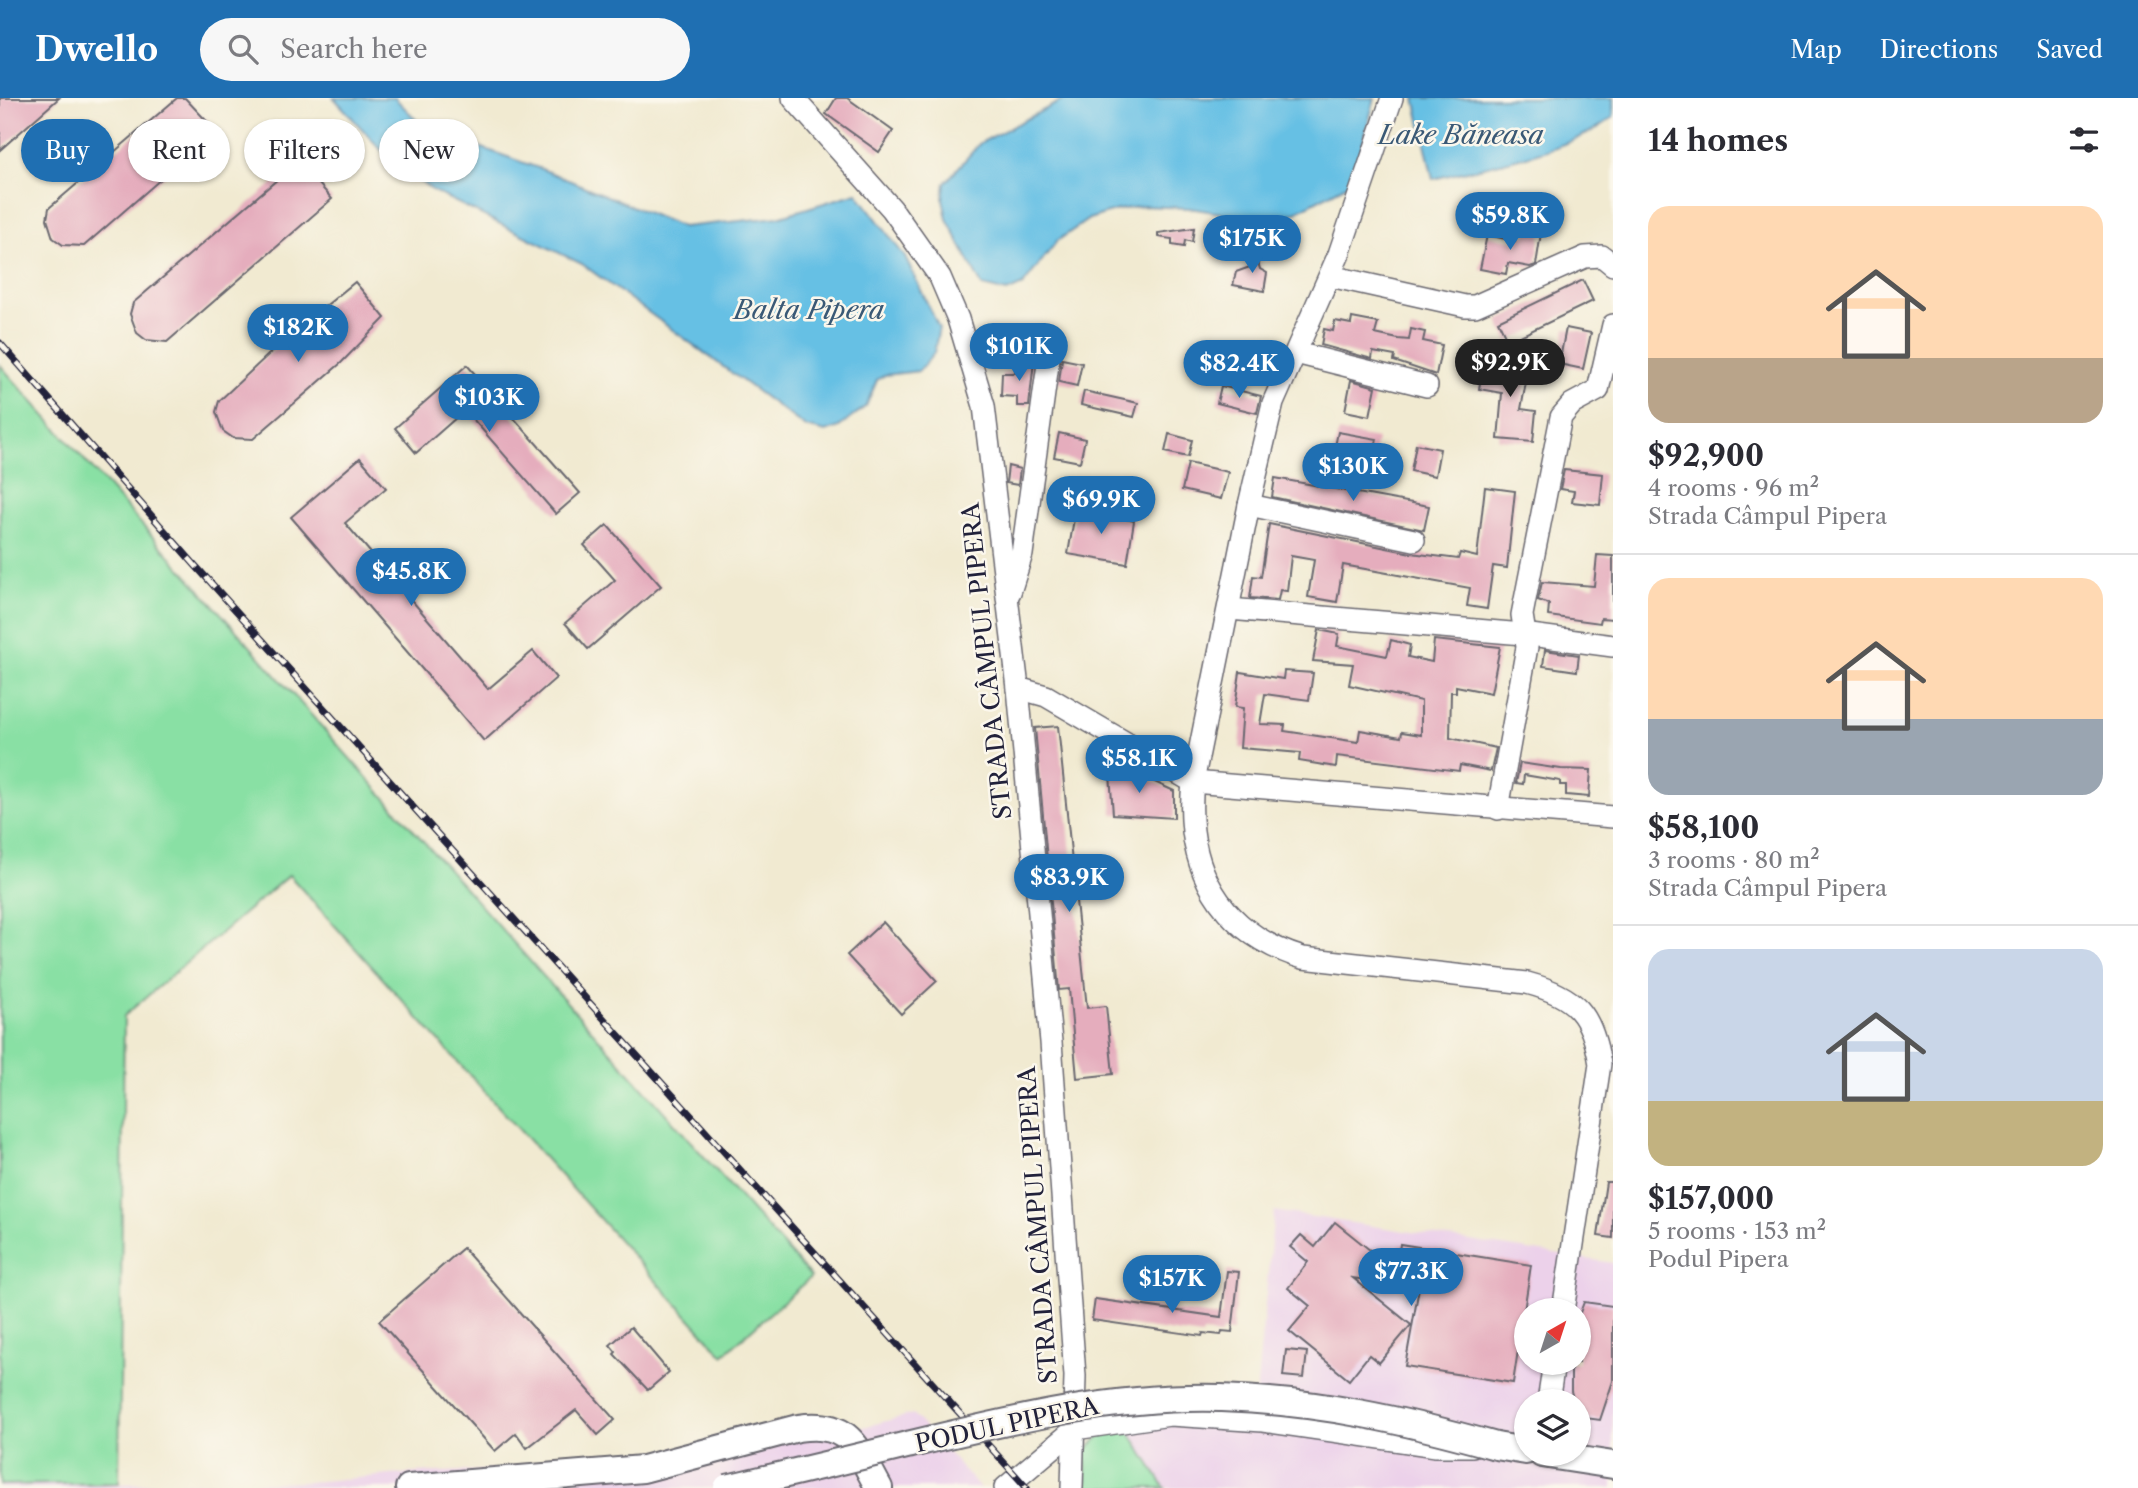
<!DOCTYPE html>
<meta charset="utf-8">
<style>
body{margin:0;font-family:"Libre Caslon Text",serif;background:#f7f7f7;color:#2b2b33;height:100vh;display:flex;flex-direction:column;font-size:26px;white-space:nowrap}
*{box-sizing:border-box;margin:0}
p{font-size:23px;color:#7c7c81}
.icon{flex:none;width:38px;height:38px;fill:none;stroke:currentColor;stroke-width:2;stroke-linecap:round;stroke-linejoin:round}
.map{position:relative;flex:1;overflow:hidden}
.drawer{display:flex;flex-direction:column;background:#fff;width:525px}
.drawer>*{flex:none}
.top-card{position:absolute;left:21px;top:21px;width:665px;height:63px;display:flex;gap:14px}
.needle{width:46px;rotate:39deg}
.controls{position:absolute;left:1514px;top:1200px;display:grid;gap:14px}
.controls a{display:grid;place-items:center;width:77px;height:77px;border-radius:50%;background:#fff;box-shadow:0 2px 5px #0004;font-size:35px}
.price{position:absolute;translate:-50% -60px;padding:0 16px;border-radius:24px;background:#1f6fb2;color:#fff;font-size:23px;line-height:46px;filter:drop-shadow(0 2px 4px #0008)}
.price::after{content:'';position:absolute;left:50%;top:42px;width:21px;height:16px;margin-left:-10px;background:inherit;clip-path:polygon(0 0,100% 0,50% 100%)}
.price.on{background:#222;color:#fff}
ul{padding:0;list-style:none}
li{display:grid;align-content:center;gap:14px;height:371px;padding:0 35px}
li+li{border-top:2px solid #e1e1e2}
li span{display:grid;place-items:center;height:217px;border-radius:21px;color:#555}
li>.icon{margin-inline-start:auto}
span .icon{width:126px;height:126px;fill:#fffc;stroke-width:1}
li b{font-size:30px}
h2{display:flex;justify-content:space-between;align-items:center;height:84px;padding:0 35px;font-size:30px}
.tag{padding:0 24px;border-radius:32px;background:#fff;box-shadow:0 2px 5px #0004;font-size:24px;line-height:63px}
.tag.on{background:#1f6fb2;color:#fff}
header{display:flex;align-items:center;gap:42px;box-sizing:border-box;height:98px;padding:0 35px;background:#1f6fb2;color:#fff}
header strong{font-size:33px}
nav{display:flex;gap:38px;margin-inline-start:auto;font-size:24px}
.search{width:490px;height:63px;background:#f7f7f7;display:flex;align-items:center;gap:18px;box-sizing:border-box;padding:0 24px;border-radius:38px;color:#7c7c81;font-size:26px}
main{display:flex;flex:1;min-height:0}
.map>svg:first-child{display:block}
</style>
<header>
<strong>Dwello</strong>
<div class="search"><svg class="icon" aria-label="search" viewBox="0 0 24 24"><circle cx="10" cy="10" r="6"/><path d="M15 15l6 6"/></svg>Search here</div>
<nav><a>Map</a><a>Directions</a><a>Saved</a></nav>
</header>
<main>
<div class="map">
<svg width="1613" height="1390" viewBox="0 0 1613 1390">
<rect width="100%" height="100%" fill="#fbf7ec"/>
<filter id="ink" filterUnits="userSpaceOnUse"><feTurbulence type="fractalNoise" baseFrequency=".0143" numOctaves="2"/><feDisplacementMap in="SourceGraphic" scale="14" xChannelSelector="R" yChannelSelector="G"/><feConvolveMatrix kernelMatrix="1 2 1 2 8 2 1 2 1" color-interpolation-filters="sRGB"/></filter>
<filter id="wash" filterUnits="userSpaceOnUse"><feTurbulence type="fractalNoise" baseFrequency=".00686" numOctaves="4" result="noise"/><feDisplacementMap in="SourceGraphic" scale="28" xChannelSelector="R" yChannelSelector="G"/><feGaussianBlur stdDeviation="1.57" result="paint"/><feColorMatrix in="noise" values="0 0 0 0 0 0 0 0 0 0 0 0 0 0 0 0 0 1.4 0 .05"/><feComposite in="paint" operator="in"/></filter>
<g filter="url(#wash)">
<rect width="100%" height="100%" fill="#f1ead1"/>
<g fill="#ecd1ea" fill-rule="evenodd">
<path d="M1274,1113L1613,1165V1390H1166L1127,1330L1152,1324L1253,1328ZM1526,1213H1578V1265H1526ZM1526,1304H1578V1356H1526Z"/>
<polygon points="913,1316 980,1390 0,1390 0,1387 310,1384 413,1375 575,1369 856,1331"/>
</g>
<g fill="#89e0a4" stroke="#568170" stroke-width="2">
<polygon points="0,267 811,1179 723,1257 289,777 124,918 119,1385 0,1387"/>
<polygon points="1127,1330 1165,1390 1087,1390 1085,1353 1100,1338"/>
</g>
<g fill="#66c0e4" stroke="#447190" stroke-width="2">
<polygon points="334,0 395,0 423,29 544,72 682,129 778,119 857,95 905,159 939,230 934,255 919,273 885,277 877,282 866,308 839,329 826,334 806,329 582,166 435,94 393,65"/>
<polygon points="1067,0 1375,0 1352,84 1292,116 1264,122 1189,110 1143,108 1117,112 1089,121 1057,143 1023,187 1007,194 982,188 947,121 943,101 945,85 980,45"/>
<path d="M1415,0H1613V19C1573,53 1485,68 1433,81Z"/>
</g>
<g id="blocks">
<g fill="#e5adbd">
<polygon points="0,0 59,0 0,52"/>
<polygon points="177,0 185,0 216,33 84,148 63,147 53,140 47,121 49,110"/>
<polygon points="836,0 847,0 893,33 879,54 826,16"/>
<polygon points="299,63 332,101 167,244 146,242 137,235 130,216 133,205"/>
<polygon points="1194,130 1192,144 1185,142 1184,149 1172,147 1172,141 1158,139 1158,135"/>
<polygon points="1527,133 1541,135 1536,167 1530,169 1508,165 1506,176 1480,171 1487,137 1515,143 1516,136 1526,138"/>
<polygon points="1252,144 1260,171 1267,175 1264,193 1233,187 1236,174 1250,169"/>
<polygon points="1583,182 1593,203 1508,244 1498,223"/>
<polygon points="355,184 385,220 341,265 253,341 233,340 223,333 216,314 219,303 284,242"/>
<polygon points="1352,220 1378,225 1375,236 1398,241 1409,242 1411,231 1425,234 1423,243 1442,247 1436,277 1394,263 1395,258 1373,254 1372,261 1321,247 1324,231 1333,233 1335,223 1351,226"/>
<polygon points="1566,230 1591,235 1583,271 1559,266"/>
<polygon points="1484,260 1529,268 1521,311 1536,313 1533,344 1498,341 1502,295 1479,291"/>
<polygon points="1062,261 1082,265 1077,288 1059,284"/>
<polygon points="1016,262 1034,263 1029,308 1017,308 1017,299 1001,298 1002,275 1015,275"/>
<polygon points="467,267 580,395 556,416 465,312 416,355 395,330"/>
<polygon points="1351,282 1376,289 1370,318 1345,313"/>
<polygon points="1221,288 1261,298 1257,315 1217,305"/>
<polygon points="1084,293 1138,305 1134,319 1081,307"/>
<polygon points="1338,334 1377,341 1372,365 1333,358"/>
<polygon points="1059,335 1085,341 1080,364 1054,359"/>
<polygon points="1169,336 1192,342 1188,359 1165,354"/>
<polygon points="1416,346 1440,351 1435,378 1411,373"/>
<polygon points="360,360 386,390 345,425 488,591 533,553 556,580 484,643 291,419"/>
<polygon points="1188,365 1228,374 1221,401 1182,392"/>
<polygon points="1008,368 1020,371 1018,387 1006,385"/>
<polygon points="1564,372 1603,376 1600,407 1572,404 1574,393 1560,391"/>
<polygon points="1275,380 1429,408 1424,432 1272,399"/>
<polygon points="1485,389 1515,393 1507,470 1493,468 1487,511 1467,508 1470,490 1343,467 1337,504 1308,499 1314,462 1291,458 1287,493 1280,492 1278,502 1250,500 1253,478 1261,479 1269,426 1411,455 1458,461 1460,455 1477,459"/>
<polygon points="1076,409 1134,423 1127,466 1068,456"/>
<polygon points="607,427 661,488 588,551 565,525 615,482 584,447"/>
<polygon points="1597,457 1613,458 1613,521 1601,520 1600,525 1548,518 1549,506 1538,502 1542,484 1594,488"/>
<polygon points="1319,532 1339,536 1337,548 1387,558 1391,542 1410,547 1408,559 1432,564 1434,542 1500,549 1491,595 1456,588 1456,594 1451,594 1450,640 1496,650 1491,673 1460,667 1459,673 1337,658 1336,669 1299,663 1300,655 1240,650 1243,610 1235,609 1240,574 1283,581 1284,573 1313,575 1309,602 1265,596 1260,626 1285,627 1284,633 1358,644 1360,632 1401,639 1402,634 1421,637 1421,603 1349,587 1353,566 1313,563"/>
<polygon points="1545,552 1579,557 1577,573 1543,568"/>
<polygon points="1058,628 1087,910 1106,908 1113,976 1077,980 1069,891 1059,892 1035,630"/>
<polygon points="1109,663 1174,693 1174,720 1113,716"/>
<polygon points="1520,665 1561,671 1591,672 1589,699 1566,697 1566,687 1560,687 1560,683 1524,677 1523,686 1516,685"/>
<polygon points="883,824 937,883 901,916 847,857"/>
<polygon points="1606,1084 1613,1084 1613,1140 1598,1138"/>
<polygon points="1335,1124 1396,1173 1400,1146 1531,1167 1513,1285 1405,1268 1419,1190 1353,1180 1411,1227 1379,1265 1369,1257 1349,1282 1289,1233 1310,1208 1288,1190 1308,1164 1290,1149 1301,1137 1315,1149"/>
<polygon points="463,1150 615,1322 598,1337 576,1312 527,1350 516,1335 495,1353 379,1223"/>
<polygon points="1227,1173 1239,1174 1232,1234 1222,1233 1221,1237 1203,1235 1202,1238 1092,1222 1095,1201 1221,1219"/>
<polygon points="1584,1204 1613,1208 1613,1283 1600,1322 1578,1319 1578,1304 1574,1304 1571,1293 1571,1265 1578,1265 1578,1220"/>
<polygon points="631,1229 669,1274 648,1292 614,1256 616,1254 610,1247"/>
<polygon points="1286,1252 1307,1254 1304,1280 1283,1278"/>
</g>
</g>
</g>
<g filter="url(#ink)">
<use href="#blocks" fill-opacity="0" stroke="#6a6870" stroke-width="2"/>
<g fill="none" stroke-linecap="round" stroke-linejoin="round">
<defs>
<g id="minor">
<polyline points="793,0 892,111 940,179 958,221 984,308 1018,590 1051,944 1075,1278 1072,1390"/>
<path d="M1392,0L1339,156L1273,305L1249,407L1193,684C1184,769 1220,835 1303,860L1527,885C1576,898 1592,916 1600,966L1563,1213"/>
<polyline points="1330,178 1465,208 1475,208 1585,159 1602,158 1613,167"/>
<polyline points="1296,255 1427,288"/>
<polyline points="1249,407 1414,442"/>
<polyline points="1010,494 1022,456 1051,244"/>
<polyline points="1229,511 1523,536 1613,548"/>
<polyline points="1018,590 1046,598 1193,684 1613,719"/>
<polyline points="1498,711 1527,549 1522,517 1561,319 1572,306 1598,292 1613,227"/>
<polyline points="1548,1304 1554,1265"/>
<polyline points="1005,1390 1075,1331 1170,1317 1263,1323 1436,1348 1472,1348"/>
</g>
<g id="major">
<polyline points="1496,1348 1526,1353"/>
<polyline points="1542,1356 1613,1367"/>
<path d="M409,1390L643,1371L798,1330C851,1322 857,1351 879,1390"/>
</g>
</defs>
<use href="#minor" stroke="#6a6870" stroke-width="24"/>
<use href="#major" stroke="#6a6870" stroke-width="30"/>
<use href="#minor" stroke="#fff" stroke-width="21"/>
<use href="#major" stroke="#fff" stroke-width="26"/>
<defs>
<polyline id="rail" points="0,245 194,466 1027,1390"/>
</defs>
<use href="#rail" stroke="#22223b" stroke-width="7"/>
<use href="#rail" stroke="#fbf7ec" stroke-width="4.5" stroke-dasharray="13" stroke-linecap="butt"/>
<defs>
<path id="major-bridge" d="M727,1390C787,1376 847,1362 907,1347C1011,1322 1113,1297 1221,1300C1318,1303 1403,1322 1496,1348"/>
</defs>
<use href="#major-bridge" stroke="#6a6870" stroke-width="30" stroke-linecap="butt"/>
<use href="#major-bridge" stroke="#fff" stroke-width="26"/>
</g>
</g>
<g text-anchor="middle" stroke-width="5" stroke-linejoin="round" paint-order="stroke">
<g font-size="24" fill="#22223b" stroke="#fbf7ec">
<text transform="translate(987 563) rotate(-96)" y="8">STRADA CÂMPUL PIPERA</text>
<text transform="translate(1038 1127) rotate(-94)" y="8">STRADA CÂMPUL PIPERA</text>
<text transform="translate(1007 1327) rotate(-12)" y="8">PODUL PIPERA</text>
</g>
<g font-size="26" font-style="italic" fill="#3a5976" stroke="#fbf7ec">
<text x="1461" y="46">Lake Băneasa</text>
<text x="809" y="221">Balta Pipera</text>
</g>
</g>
</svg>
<div class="controls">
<a><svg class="needle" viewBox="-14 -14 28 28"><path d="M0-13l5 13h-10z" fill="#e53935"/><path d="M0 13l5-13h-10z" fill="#7c7c81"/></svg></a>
<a><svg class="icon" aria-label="layers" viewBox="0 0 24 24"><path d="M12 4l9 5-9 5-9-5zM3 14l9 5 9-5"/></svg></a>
</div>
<b class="price" style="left:1510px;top:154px">$59.8K</b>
<b class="price" style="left:1252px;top:177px">$175K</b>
<b class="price" style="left:298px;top:266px">$182K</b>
<b class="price" style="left:1019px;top:285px">$101K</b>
<b class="price on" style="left:1510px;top:301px">$92.9K</b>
<b class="price" style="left:1239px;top:302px">$82.4K</b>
<b class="price" style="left:489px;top:336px">$103K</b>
<b class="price" style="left:1353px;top:405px">$130K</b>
<b class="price" style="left:1101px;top:438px">$69.9K</b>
<b class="price" style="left:411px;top:510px">$45.8K</b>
<b class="price" style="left:1139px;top:697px">$58.1K</b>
<b class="price" style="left:1069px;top:816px">$83.9K</b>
<b class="price" style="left:1411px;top:1210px">$77.3K</b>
<b class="price" style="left:1172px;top:1217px">$157K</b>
<div class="top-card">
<a class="tag on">Buy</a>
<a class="tag">Rent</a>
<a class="tag">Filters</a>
<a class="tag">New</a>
</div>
</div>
<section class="drawer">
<h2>14 homes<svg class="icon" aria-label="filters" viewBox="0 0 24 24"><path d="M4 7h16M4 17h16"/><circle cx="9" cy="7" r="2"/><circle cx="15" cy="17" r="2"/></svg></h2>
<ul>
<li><span style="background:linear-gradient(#ffd9b3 70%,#b9a48a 0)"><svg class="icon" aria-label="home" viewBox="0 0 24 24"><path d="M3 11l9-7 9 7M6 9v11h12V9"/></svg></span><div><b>$92,900</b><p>4 rooms · 96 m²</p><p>Strada Câmpul Pipera</p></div></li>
<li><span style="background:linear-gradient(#ffd9b3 65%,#9aa5b1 0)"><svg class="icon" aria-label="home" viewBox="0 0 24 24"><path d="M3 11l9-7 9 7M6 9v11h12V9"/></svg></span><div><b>$58,100</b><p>3 rooms · 80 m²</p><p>Strada Câmpul Pipera</p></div></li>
<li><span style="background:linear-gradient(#c9d6e8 70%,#c2b280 0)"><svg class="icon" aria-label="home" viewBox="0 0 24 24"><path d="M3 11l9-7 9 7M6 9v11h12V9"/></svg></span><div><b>$157,000</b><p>5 rooms · 153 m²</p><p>Podul Pipera</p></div></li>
</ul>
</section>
</main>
